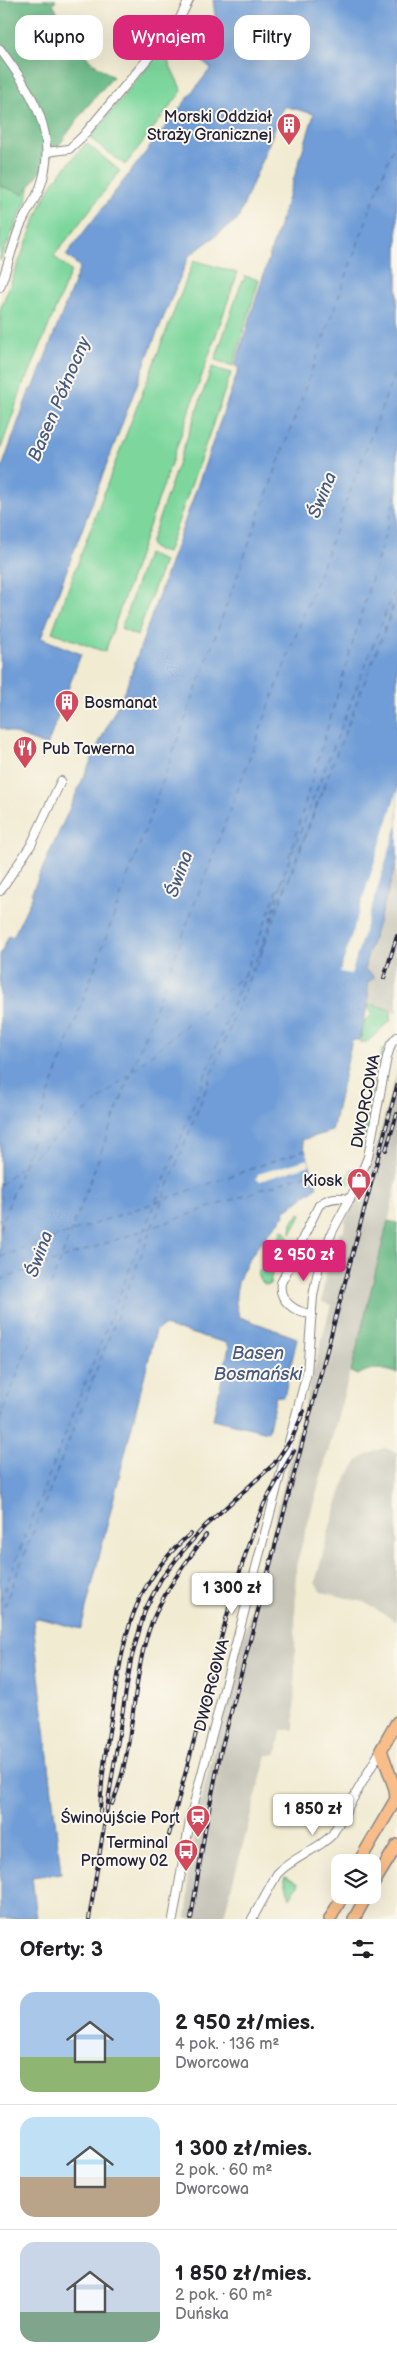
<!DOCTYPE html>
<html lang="pl">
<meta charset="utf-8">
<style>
body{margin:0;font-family:"Balsamiq Sans",sans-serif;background:#f6f6f6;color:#202124;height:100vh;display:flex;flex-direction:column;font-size:19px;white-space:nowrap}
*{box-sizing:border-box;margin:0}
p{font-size:16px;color:#757577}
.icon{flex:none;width:28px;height:28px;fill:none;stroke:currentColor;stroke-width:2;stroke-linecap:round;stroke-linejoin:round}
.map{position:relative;height:1919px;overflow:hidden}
.details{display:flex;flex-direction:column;background:#fff;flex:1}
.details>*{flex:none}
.top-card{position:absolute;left:15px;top:15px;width:368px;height:45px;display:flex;gap:10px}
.tools{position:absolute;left:331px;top:1854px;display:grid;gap:10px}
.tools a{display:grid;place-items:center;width:50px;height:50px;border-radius:10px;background:#fff;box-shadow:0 5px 20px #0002;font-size:25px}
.price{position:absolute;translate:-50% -42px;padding:0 11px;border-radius:5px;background:#fff;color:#222;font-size:16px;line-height:32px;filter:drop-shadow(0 1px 2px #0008)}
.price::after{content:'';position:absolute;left:50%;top:30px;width:15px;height:11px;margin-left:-8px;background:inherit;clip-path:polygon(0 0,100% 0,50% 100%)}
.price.active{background:#db2777;color:#fff}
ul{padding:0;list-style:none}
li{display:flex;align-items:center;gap:15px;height:125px;padding:0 20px}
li+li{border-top:1px solid #e0e0e0}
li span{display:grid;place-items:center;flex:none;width:140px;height:100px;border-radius:15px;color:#555}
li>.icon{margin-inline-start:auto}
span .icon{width:60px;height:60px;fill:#fffc;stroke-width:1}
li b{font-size:21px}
h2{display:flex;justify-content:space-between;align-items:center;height:60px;padding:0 20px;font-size:21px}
.tag{padding:0 18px;border-radius:15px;background:#fff;box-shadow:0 5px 20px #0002;font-size:18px;line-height:45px}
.tag.active{background:#db2777;color:#fff}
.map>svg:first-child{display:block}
</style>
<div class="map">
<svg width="397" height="1919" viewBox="0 0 397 1919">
<rect width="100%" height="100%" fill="#fbf7ec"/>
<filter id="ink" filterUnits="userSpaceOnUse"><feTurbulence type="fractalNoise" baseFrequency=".02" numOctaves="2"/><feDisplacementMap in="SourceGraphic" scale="10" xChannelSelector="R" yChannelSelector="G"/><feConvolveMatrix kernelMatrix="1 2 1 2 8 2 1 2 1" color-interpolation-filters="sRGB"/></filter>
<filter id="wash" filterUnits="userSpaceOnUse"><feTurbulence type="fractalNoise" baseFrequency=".0096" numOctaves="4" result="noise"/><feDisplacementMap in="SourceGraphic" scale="20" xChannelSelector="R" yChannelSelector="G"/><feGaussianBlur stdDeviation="1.12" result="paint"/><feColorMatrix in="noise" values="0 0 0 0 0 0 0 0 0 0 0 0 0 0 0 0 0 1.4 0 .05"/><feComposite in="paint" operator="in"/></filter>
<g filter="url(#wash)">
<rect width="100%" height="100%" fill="#f1ebd2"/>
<g fill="#c6c5b8">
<polygon points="397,862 397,1012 368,1003 368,982 365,970"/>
<polygon points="397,1071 397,1180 382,1252 352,1366 296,1566 294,1730 281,1730 277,1754 267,1755 223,1919 186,1919 189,1893 187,1877 198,1810 331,1305 322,1302 325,1275 326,1271 329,1271 340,1232 343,1233 346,1219 367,1179"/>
<polygon points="384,1448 397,1452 397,1622 364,1602 322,1592 315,1583 330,1526 346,1478 360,1458"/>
</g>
<g fill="#7dd79d" stroke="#507c6c">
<polygon points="157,54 168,61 182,91 125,165 90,138"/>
<polygon points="0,93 31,178 27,199 0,261"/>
<polygon points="86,143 120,171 54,256 71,271 27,379 25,379 0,451 0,310 42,203 54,181"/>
<polygon points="194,260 237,273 237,275 105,652 52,632 117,458"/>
<polygon points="245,276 259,280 233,366 215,360 242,281 244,281"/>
<polygon points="212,367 231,373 167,553 154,549 150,544"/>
<polygon points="147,554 164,561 137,636 121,629"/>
<polygon points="369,1004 391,1010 391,1020 367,1042 360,1042 365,1021 372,1015 368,1007"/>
<polygon points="382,1048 384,1050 369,1137 363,1135"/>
<polygon points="351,1169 356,1169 356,1171 352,1182 348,1184 344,1177 349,1175"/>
<polygon points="300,1213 302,1214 291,1234 292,1222"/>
<polygon points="282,1230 286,1231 290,1245 288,1249 280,1251 275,1247"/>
<polygon points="270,1260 275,1260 277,1263 272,1273 270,1284 266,1285 260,1280 257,1273"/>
<polygon points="285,1876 299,1883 290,1898 284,1877"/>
</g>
<g fill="#66b884" stroke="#446d60">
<polygon points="0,0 56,0 53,5 89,60 113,77 85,109 24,194 0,186"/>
<path d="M388,1221L397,1223V1373C381,1369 373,1366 358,1375L351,1372Z"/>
</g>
<path fill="#6f9dd7" stroke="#486089" d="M213,0H397V862L366,962L365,970L375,977L368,982V1003L359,1040H352L332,1131L302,1140L317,1187L284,1211L285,1215C262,1240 223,1281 240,1317L297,1338L284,1397L276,1396L268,1432L213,1419L229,1347L227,1343L164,1326L156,1330L81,1629L38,1618L33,1621L61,1873L32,1877L37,1919H0V955L9,935L13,937L33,895L31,894L99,743L126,688L239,368L235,366L314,114L284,106L238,219L189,256L152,345L41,638L81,654L47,746L0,728V473L30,389H33L80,267L66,255L211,68L201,60L218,39Z"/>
<g fill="#f1ebd2">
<polygon points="397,791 397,825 351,974 340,972"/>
<polygon points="308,1159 310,1165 304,1167 260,1181 256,1179 258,1174"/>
</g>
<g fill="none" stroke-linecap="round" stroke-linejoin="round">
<g stroke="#455981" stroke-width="1" stroke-dasharray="6 5" stroke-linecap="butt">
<polyline points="396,0 397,9"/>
<polyline points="383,631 397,595"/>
<polyline points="289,857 397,494"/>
<polyline points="270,922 284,876"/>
<polyline points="261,954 325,784"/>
<polyline points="255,966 258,964 265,940"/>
<polyline points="0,1185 251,969"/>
<polyline points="0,1229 397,136"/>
<polyline points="0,1257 305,1150"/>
<polyline points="0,1280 312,1172"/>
<polyline points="0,1420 397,367"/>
<polyline points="0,1601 397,584"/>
<polyline points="0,1617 397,599"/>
</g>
</g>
</g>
<g filter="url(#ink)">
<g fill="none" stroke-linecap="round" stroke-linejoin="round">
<defs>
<g id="minor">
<path d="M0,49C31,91 60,134 40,188C34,203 24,215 19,229C12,248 7,268 0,287"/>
<polyline points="47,152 69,149 82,137 177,24 189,0"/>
<polyline points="0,891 31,845 61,781"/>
<path d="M312,1314C296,1313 278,1301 281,1283L319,1205C328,1198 339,1196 350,1200"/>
<polyline points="173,1919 191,1815 307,1373 313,1296 319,1266 332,1232 355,1189 368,1157 387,1057 391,1044 397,1037"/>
<path d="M252,1919L277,1874C293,1857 316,1851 332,1835L381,1750"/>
</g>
<g id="highway">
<polyline points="359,1862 396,1799 395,1789 381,1750 397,1722"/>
<polyline points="372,1886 397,1845"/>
<polyline points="330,1919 343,1895"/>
<polyline points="354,1919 367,1895"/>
</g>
</defs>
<use href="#minor" stroke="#8a8686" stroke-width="10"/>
<use href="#highway" stroke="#8a8686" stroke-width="14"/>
<use href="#minor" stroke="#fff" stroke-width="8"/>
<use href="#highway" stroke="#f8bd89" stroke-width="11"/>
<defs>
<g id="rail">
<polyline points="384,978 397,936"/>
<polyline points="386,1150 397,1114"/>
<path d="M112,1804C133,1755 131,1699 144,1647C154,1604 180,1570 206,1535"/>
<path d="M100,1814C101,1778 107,1743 113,1707C124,1636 132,1584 190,1534"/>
<polyline points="169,1835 233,1593 251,1537 264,1504 294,1451"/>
<polyline points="89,1919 131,1660 145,1610 161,1579 182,1552 205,1526 274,1464 292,1438 304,1411"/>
<polyline points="191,1919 206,1824 221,1750 397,1086"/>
</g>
</defs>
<use href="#rail" stroke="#22223b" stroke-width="4"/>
<use href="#rail" stroke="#fbf7ec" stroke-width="2" stroke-dasharray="5.5" stroke-linecap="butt"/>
</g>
</g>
<defs>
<symbol id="building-pin" viewBox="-11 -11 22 30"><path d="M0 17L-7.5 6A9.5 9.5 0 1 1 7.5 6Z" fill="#d1495b" stroke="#fbf7ec"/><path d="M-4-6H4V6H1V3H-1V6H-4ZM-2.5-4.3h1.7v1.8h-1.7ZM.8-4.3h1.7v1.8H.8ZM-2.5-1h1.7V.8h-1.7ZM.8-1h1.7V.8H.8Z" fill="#fff"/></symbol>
<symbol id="restaurant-pin" viewBox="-11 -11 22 30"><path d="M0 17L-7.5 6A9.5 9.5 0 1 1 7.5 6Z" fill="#d1495b" stroke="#fbf7ec"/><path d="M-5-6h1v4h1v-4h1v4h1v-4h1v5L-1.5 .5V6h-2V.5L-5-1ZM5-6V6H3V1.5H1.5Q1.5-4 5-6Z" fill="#fff"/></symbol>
<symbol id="shop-pin" viewBox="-11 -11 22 30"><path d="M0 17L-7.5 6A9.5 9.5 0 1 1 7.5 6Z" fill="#d1495b" stroke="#fbf7ec"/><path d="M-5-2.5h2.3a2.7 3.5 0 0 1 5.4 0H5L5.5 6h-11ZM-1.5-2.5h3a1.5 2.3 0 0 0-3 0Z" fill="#fff"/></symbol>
<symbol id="station-pin" viewBox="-11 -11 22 30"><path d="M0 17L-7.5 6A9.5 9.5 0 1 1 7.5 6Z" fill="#d1495b" stroke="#fbf7ec"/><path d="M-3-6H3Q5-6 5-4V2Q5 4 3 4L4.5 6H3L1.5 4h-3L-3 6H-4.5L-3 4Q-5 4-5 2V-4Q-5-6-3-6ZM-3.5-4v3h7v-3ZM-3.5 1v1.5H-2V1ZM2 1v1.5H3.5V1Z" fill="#fff"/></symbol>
<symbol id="bus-pin" viewBox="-11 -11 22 30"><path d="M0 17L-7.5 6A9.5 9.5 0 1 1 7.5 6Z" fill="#d1495b" stroke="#fbf7ec"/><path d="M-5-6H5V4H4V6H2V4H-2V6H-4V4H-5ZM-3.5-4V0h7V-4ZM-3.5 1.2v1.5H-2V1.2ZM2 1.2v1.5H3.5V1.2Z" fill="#fff"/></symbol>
</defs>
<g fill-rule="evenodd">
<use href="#building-pin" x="275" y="111" width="28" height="38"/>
<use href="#building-pin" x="53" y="688" width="28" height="38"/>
<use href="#restaurant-pin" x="11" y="734" width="28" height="38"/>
<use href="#shop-pin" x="345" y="1166" width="28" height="38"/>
<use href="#station-pin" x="184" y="1803" width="28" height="38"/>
<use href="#bus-pin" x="172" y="1837" width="28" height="38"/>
</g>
<g text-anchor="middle" stroke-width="4" stroke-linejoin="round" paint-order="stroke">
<g font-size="16" fill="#22223b" stroke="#fbf7ec" text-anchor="end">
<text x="272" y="122">Morski Oddział<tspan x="272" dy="18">Straży Granicznej</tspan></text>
<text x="84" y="708" text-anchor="start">Bosmanat</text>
<text x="42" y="754" text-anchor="start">Pub Tawerna</text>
<text x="342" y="1186">Kiosk</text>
<text x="180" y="1823">Świnoujście Port</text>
<text x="168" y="1848">Terminal<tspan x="168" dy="18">Promowy 02</tspan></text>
</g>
<g font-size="16" fill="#22223b" stroke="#fbf7ec">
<text transform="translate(365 1101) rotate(-79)" y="6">DWORCOWA</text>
<text transform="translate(211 1685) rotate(-75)" y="6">DWORCOWA</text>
</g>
<g font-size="18" font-style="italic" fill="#455981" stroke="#fbf7ec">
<text transform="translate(59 399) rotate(-67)" y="6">Basen Północny</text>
<text transform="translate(322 495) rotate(-68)" y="6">Świna</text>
<text transform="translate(179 874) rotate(-70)" y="6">Świna</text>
<text transform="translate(39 1254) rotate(-70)" y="6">Świna</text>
<text x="258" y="1359">Basen<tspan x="258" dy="21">Bosmański</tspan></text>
</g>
</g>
</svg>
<div class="tools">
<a><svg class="icon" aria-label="layers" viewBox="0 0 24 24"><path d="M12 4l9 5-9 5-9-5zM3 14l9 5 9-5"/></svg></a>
</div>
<b class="price active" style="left:304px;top:1282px">2 950 zł</b>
<b class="price" style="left:232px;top:1615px">1 300 zł</b>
<b class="price" style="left:313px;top:1836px">1 850 zł</b>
<div class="top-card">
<a class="tag">Kupno</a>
<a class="tag active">Wynajem</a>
<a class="tag">Filtry</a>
</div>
</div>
<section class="details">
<h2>Oferty: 3<svg class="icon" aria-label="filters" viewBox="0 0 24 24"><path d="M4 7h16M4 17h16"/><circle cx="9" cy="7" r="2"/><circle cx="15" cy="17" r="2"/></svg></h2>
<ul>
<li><span style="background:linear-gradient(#a9c7e8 65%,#8fb573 0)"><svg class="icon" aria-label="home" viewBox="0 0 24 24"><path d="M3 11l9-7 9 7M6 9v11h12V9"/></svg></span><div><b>2 950 zł/mies.</b><p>4 pok. · 136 m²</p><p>Dworcowa</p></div></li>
<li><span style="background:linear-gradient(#bfe0f5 60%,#b9a48a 0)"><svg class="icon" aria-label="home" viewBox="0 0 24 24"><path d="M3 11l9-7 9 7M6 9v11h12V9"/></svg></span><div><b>1 300 zł/mies.</b><p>2 pok. · 60 m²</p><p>Dworcowa</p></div></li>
<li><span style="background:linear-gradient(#c9d6e8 70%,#7fa58c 0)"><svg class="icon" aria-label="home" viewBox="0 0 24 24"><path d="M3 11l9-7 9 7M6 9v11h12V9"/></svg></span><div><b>1 850 zł/mies.</b><p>2 pok. · 60 m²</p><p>Duńska</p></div></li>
</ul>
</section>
